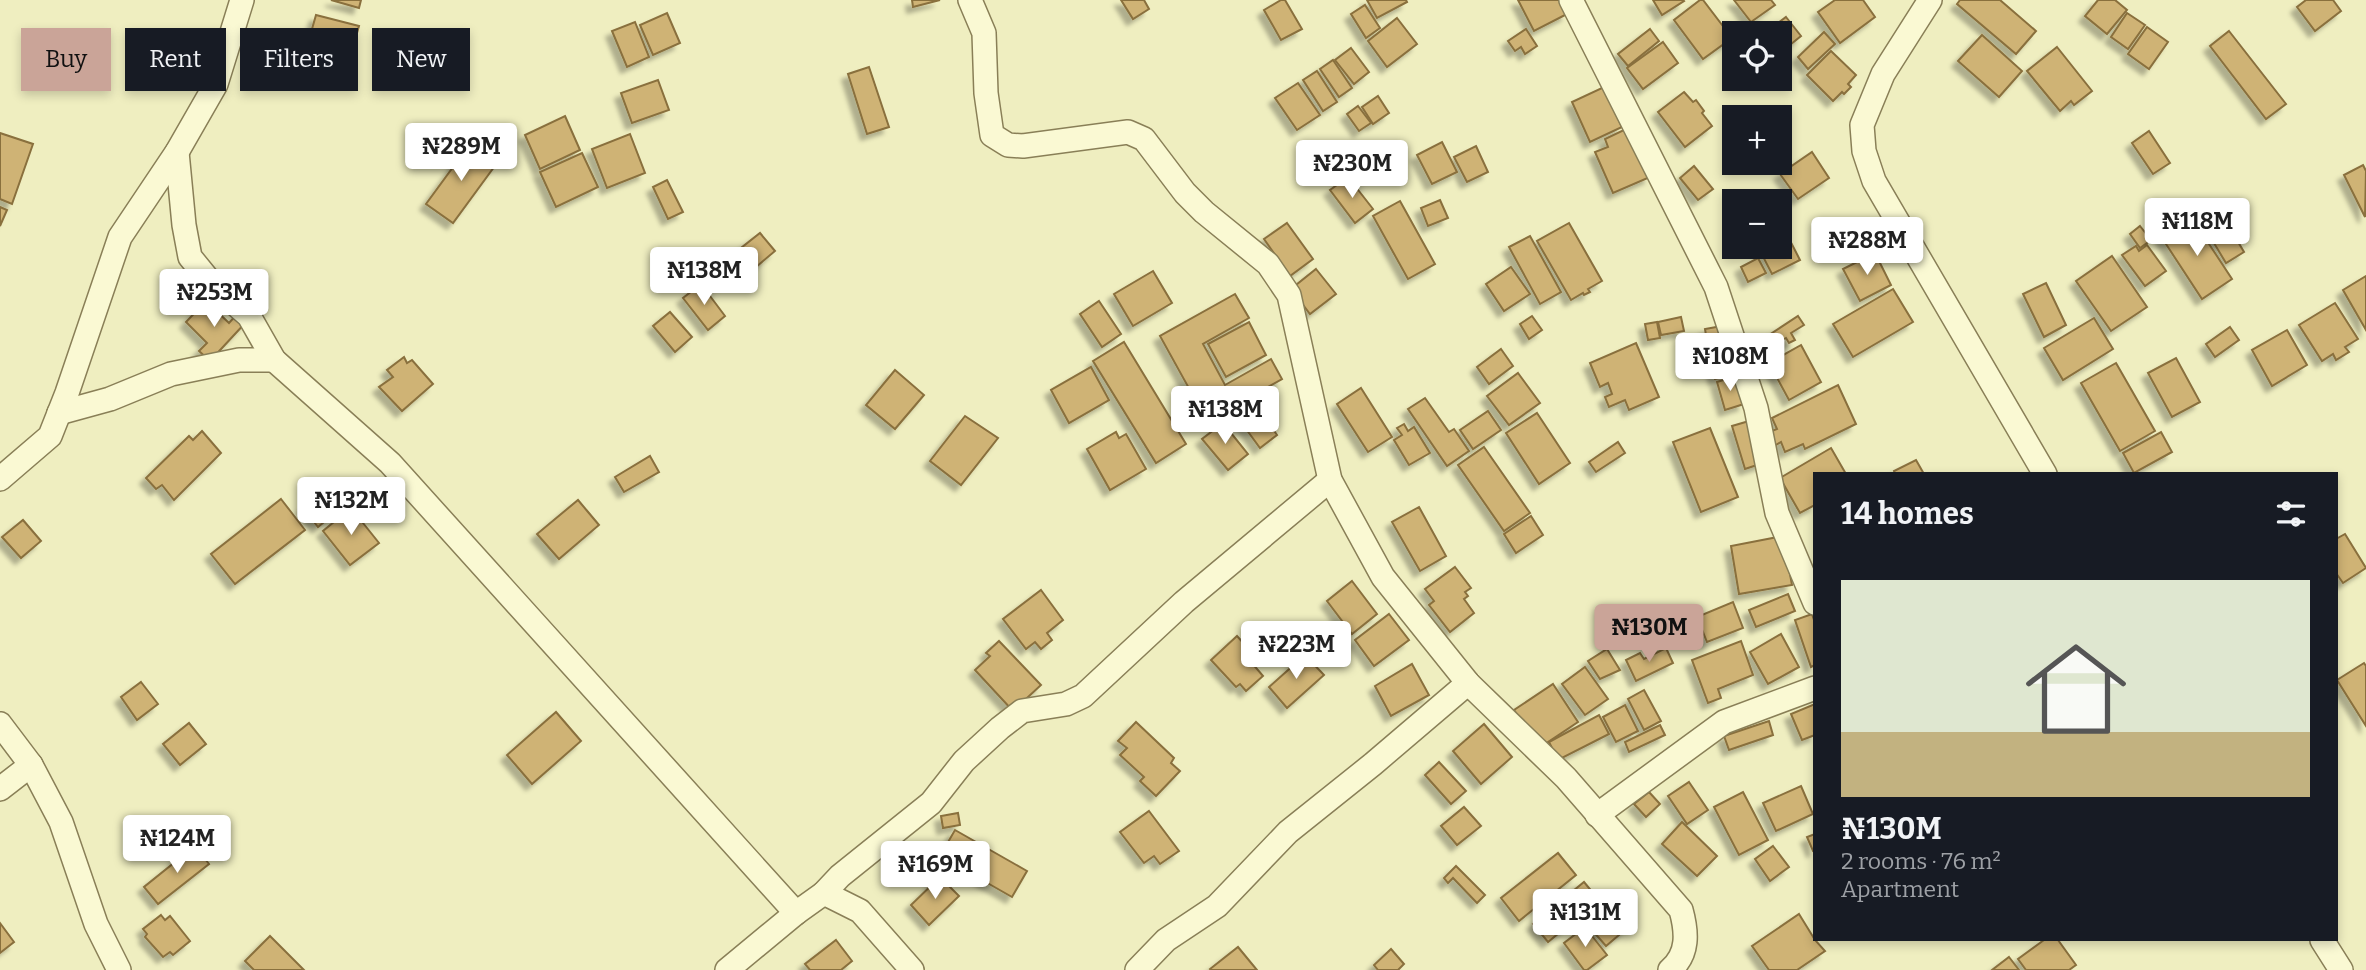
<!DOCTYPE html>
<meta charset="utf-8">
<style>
body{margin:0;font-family:Bitter,serif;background:#20242c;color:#f1f3f6;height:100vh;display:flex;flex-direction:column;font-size:26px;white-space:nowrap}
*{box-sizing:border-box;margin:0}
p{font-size:23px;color:#9ea1a6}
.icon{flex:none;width:38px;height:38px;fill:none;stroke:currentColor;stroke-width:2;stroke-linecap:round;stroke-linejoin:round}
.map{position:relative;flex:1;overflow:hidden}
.side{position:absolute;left:1813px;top:472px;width:525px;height:469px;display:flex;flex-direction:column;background:#171b24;border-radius:0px;box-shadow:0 4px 10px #0003}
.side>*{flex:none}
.top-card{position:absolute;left:21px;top:28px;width:665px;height:63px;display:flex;gap:14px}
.tools{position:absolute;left:1722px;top:21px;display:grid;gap:14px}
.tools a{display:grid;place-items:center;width:70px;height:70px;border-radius:0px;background:#171b24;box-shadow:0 4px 10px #0003;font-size:35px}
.price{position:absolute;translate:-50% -60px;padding:0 16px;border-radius:7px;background:#fff;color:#222;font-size:23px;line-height:46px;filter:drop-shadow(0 2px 4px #0008)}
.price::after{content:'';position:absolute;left:50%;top:42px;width:21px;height:16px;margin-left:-10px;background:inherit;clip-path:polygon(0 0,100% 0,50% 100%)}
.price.on{background:#caa498;color:#111}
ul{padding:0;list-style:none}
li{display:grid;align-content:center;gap:14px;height:371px;padding:0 28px}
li+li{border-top:2px solid #363941}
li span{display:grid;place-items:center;height:217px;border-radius:0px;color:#555}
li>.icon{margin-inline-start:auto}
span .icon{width:126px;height:126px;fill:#fffc;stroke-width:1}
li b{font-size:30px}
h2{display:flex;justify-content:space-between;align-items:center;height:84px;padding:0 28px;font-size:30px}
.pill{padding:0 24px;border-radius:0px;background:#171b24;box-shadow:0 4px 10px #0003;font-size:24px;line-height:63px}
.pill.on{background:#caa498;color:#111}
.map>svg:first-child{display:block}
</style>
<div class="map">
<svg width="2366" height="970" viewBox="0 0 2366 970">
<defs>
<filter id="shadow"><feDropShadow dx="-6" dy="6" stdDeviation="2" flood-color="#0004"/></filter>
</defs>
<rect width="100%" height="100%" fill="#efeec0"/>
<g fill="#cfb375" stroke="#896f3d" stroke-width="2" filter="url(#shadow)">
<polygon points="331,0 361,0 359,8"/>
<polygon points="912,0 940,0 913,7"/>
<polygon points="1121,0 1144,0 1149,9 1133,19"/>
<polygon points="1281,0 1285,0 1302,29 1281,40 1264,10"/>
<polygon points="1367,0 1406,0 1407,2 1377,18"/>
<polygon points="1518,0 1560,0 1567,14 1534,31"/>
<polygon points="1653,0 1683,0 1684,1 1662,15"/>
<polygon points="1700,0 1703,0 1732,38 1703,59 1674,20"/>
<polygon points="1734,0 1771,0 1775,5 1751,22"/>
<polygon points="1835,0 1863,0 1875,17 1840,43 1818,12"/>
<polygon points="1960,0 2000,0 2036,31 2016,54 1957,4"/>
<polygon points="2098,0 2115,0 2127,10 2107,34 2085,16"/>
<polygon points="2306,0 2333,0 2341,11 2315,31 2297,7"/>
<polygon points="1365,5 1380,28 1366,38 1351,14"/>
<polygon points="667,13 680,43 653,55 640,25"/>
<polygon points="2127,13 2145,25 2128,49 2111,37"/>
<polygon points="316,15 359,26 347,68 304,57"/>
<polygon points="1786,17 1801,36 1780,53 1780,33 1765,33"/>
<polygon points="1397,18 1417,44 1387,67 1368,41"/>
<polygon points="635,22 649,57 627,67 612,31"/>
<polygon points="2147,27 2168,42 2149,69 2128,54"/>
<polygon points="1526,29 1537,46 1525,54 1521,47 1515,51 1508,41"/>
<polygon points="1650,29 1659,41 1628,66 1618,54"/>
<polygon points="2229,31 2286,104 2266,119 2210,46"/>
<polygon points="1824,32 1835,44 1808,69 1798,57"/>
<polygon points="1982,35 2022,71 1999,97 1958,61"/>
<polygon points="1663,42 1678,63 1643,89 1627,68"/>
<polygon points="2057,47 2092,91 2074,105 2071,101 2060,111 2027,71"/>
<polygon points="1351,48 1369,72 1354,84 1335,60"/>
<polygon points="1831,51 1856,75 1848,84 1851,87 1844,94 1842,92 1833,101 1807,75"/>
<polygon points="1333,60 1352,88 1339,97 1320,69"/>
<polygon points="869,67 889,127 867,134 848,74"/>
<polygon points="1317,71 1337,102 1323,111 1303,80"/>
<polygon points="658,80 669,110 632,123 621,93"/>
<polygon points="1298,83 1320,115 1297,130 1275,98"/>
<polygon points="1604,87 1622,127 1590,142 1572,102"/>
<polygon points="1684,92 1693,102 1696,100 1704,111 1702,113 1712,126 1685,147 1658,112"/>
<polygon points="1378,96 1389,113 1373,124 1362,107"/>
<polygon points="1358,106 1371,123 1359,131 1347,114"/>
<polygon points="565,116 580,150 540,169 525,135"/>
<polygon points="1628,128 1650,177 1613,193 1595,152 1608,147 1605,139"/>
<polygon points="2149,131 2170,163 2153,174 2132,143"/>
<polygon points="0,133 33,144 12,204 0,199"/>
<polygon points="630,134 645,173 607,188 592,149"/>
<polygon points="1442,142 1457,172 1432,184 1417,155"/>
<polygon points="470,144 497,163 453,223 426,204"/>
<polygon points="1476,146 1488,172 1467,182 1454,157"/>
<polygon points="1812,152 1829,178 1798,199 1780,174"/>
<polygon points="582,153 598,187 556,207 540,172"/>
<polygon points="2363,165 2366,171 2365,217 2344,175"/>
<polygon points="1694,166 1713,189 1698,200 1680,178"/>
<polygon points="1348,177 1373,209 1355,223 1330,190"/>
<polygon points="667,180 683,212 668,219 653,187"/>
<polygon points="1440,200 1448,218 1428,226 1421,208"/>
<polygon points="1400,201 1435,264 1408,279 1373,216"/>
<polygon points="2215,203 2244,252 2226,263 2197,215"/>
<polygon points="0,207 7,210 0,226"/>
<polygon points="2192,218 2232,279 2202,299 2162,238"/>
<polygon points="1780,221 1800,260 1772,274 1758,247 1780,247"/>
<polygon points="1287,223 1313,259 1290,276 1264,239"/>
<polygon points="1569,223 1602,281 1588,289 1590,292 1584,295 1583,293 1571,300 1537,241"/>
<polygon points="2140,226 2151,240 2140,248 2130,234"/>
<polygon points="760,233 775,251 756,267 741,248"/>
<polygon points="1530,236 1561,292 1540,304 1509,247"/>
<polygon points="2147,245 2166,271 2145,286 2122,255 2136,246 2139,251"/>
<polygon points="1875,253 1891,285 1860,301 1843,269"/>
<polygon points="2112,256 2147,307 2111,331 2076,281"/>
<polygon points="1758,258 1766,273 1748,282 1741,267"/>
<polygon points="1511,267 1530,294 1504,311 1486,284"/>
<polygon points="1316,269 1336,294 1310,314 1291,289"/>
<polygon points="1153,271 1172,303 1133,326 1114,294"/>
<polygon points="2366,276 2366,330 2343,290"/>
<polygon points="2046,283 2066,325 2044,337 2023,294"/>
<polygon points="701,284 725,316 708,330 683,298"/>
<polygon points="1893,289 1913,322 1853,357 1833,324"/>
<polygon points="1235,294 1249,318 1203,344 1225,385 1271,359 1282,379 1207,421 1160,336"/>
<polygon points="206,301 229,323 238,313 247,321 210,361 199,351 207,343 186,322"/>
<polygon points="1099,301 1121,334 1102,347 1080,314"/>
<polygon points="2335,303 2358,339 2345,347 2349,352 2336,360 2333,354 2322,361 2299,325"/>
<polygon points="670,312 692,337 675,352 653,326"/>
<polygon points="1532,316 1542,330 1529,339 1520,324"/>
<polygon points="1798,316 1804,325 1791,333 1795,340 1789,343 1786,338 1772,346 1766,337"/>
<polygon points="1681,317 1684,331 1661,335 1658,322"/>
<polygon points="2094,318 2113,349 2063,380 2044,348"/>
<polygon points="1249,322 1266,355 1226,377 1208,344"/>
<polygon points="1657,322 1660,338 1648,340 1645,324"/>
<polygon points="1722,326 1725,345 1708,348 1705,329"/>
<polygon points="2230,327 2239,340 2215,357 2206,344"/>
<polygon points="2287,330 2307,365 2272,386 2252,350"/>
<polygon points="1124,342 1186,444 1156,463 1093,361"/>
<polygon points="1636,343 1659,397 1629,410 1625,400 1609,407 1605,397 1612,394 1608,383 1600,387 1590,363"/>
<polygon points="1801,345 1821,382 1789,400 1769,363"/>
<polygon points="1501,349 1513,366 1489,384 1477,367"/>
<polygon points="1729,350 1735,374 1715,379 1710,355"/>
<polygon points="404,357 407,363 412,360 433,384 402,411 379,387 393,377 387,370"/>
<polygon points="2176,358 2200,402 2172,417 2148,373"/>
<polygon points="2116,363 2155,431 2120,451 2081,383"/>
<polygon points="1091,367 1109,400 1069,423 1051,390"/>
<polygon points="895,370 924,395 895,429 866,405"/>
<polygon points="1518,373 1540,403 1509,425 1487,396"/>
<polygon points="1736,376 1744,404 1725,410 1717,382"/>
<polygon points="1838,385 1856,424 1805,449 1803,444 1785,452 1781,442 1774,446 1767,433 1777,429 1772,418"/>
<polygon points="1361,388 1392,437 1368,452 1337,404"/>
<polygon points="1425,398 1449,432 1454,429 1469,451 1447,466 1408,409"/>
<polygon points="1256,405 1277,435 1260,448 1238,418"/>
<polygon points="1488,411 1501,430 1473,449 1460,430"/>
<polygon points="1537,413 1570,463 1539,484 1506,433"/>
<polygon points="965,416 998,438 961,485 930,461"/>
<polygon points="1749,421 1763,463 1745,469 1732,426"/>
<polygon points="1223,423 1248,454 1228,470 1202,439"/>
<polygon points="1404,424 1408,431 1414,427 1430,453 1409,465 1394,440 1402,435 1397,428"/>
<polygon points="1710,428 1738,497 1701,512 1673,442"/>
<polygon points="202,431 221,453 174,500 162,485 156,489 146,478 189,436 193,440"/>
<polygon points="1116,432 1119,438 1126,434 1146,469 1110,490 1087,449"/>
<polygon points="2161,432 2172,452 2134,473 2123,453"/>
<polygon points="1618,442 1625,453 1596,472 1589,462"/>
<polygon points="1484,447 1530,513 1504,531 1458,465"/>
<polygon points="1831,448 1846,474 1815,474 1815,505 1800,513 1780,478"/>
<polygon points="650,456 659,472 624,492 615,477"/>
<polygon points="1916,460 1924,474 1895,474 1894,471"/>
<polygon points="328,488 343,506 318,527 303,508"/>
<polygon points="281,499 305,530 235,584 211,554"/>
<polygon points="578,500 599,525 559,559 537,534"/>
<polygon points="1419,507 1446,556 1420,571 1392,522"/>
<polygon points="351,508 379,543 350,565 323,531"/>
<polygon points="1531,516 1543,535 1516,553 1504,534"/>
<polygon points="23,520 41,541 21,558 2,537"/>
<polygon points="2345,534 2366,568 2343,583 2336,573 2336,539"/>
<polygon points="1783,536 1792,585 1739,594 1731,546"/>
<polygon points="1455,567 1471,588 1465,592 1468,596 1464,599 1474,613 1450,632 1429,605 1434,601 1425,589"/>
<polygon points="1352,581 1377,614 1352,634 1327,601"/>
<polygon points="1041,590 1063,620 1047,633 1052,640 1041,649 1035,642 1026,649 1003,619"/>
<polygon points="1788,594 1795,611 1756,627 1749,610"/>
<polygon points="1733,602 1743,628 1707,642 1697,617"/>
<polygon points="1389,614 1409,640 1374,666 1355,640"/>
<polygon points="1812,614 1815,623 1815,665 1811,667 1795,620"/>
<polygon points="1781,634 1799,667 1768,684 1750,652"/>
<polygon points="1237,636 1257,658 1251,662 1263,676 1246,691 1240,684 1236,687 1211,660"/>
<polygon points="999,641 1041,685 1013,711 975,670 990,656 986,653"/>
<polygon points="1741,641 1753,675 1718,689 1721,698 1708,703 1692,660"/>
<polygon points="1666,648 1673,663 1636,681 1626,660 1640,653 1644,659"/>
<polygon points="1607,649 1620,670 1600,679 1588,661"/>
<polygon points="1305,655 1324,675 1287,708 1269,687"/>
<polygon points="2364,663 2366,666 2366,726 2337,680"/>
<polygon points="1412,664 1429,695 1391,716 1375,686"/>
<polygon points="1585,667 1608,699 1585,715 1562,684"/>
<polygon points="141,682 158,704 137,720 121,697"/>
<polygon points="1553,684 1578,722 1539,748 1514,710"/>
<polygon points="1644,690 1661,721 1644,730 1628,699"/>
<polygon points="1815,704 1815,735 1802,740 1791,714"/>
<polygon points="1625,705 1638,731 1616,742 1603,717"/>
<polygon points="556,712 581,741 532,784 507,755"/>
<polygon points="1599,715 1609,734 1558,760 1549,742"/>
<polygon points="1769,721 1773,735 1729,750 1724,736"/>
<polygon points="1136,722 1174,758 1171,763 1180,771 1156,796 1140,781 1144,777 1120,755 1127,748 1118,741"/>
<polygon points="189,723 206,744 180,765 163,744"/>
<polygon points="1484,724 1512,757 1481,784 1453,751"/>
<polygon points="1660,725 1665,735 1629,752 1625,742"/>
<polygon points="1439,762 1466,791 1451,804 1425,775"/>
<polygon points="1689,782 1708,810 1687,824 1668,796"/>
<polygon points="1801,786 1813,814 1776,831 1763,803"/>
<polygon points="1649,792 1660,804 1646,817 1634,804"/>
<polygon points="1743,792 1768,840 1739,855 1714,807"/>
<polygon points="1464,807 1481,826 1457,845 1441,826"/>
<polygon points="1149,811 1179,851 1160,864 1154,856 1144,863 1120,832"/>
<polygon points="958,813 960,825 943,828 941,816"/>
<polygon points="1682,822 1717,856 1697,876 1662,844"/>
<polygon points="955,830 1027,871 1012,897 940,856"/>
<polygon points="1815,834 1815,850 1813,851 1807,837"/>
<polygon points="195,846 209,864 158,904 144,887"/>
<polygon points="1773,846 1789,867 1770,881 1755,859"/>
<polygon points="1558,853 1576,875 1519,921 1501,898"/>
<polygon points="1456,866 1485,895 1477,903 1453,878 1448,883 1444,878"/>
<polygon points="940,877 959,896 929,925 911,905"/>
<polygon points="1584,882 1599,900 1548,942 1533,924"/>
<polygon points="1610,899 1632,924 1606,946 1584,921"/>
<polygon points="1799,914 1815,940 1825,951 1797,970 1769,970 1752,946"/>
<polygon points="161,915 165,920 170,916 190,941 173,955 170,952 163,957 145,937 147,934 143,929"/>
<polygon points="0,923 14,942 0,953"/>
<polygon points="1585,927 1607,955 1587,970 1584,970 1564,943"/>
<polygon points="270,936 304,970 254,970 245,961"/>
<polygon points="836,940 852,961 841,970 810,970 805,964"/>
<polygon points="2044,940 2058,940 2076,965 2069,970 2026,970 2018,959"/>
<polygon points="1238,947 1257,970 1211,970 1210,969"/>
<polygon points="1391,949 1404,964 1398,970 1378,970 1374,965"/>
<polygon points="2009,957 2019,970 1992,970"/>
</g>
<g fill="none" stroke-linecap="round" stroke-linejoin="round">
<defs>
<g id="street">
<path d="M970,0L984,33L986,93L992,135L1008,145L1023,146L1128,132L1144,139L1185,193L1204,212L1268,264L1289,295L1330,480L1383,577L1468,683L1566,778L1681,910C1687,932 1689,954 1670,970"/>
<polyline points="1571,0 1716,287 1756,408 1777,513 1815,603"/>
<polyline points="1930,0 1883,74 1862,125 1864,151 1874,181 2045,474"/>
<polyline points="177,152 184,225 190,257 212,284 249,316 274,360 390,463 796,913"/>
<polyline points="59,413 110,399 171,374 239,360 274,360"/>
<polyline points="0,479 50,436 67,393 120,237 177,152 216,84 242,0"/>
<polyline points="0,724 31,765 61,822 96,924 119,970"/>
<polyline points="0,789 31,765"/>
<polyline points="1597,815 1724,722 1815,688"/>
<polyline points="824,893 840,876 931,803 964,761 1000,728 1022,711 1066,704 1083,696 1184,602 1330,480"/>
<polyline points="2322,940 2341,970"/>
<polyline points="727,970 796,913 824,893 860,911 912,970"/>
<polyline points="1137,970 1166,940 1217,906 1288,832 1373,764 1468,683"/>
</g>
</defs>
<use href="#street" stroke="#897f57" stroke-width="26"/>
<use href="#street" stroke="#faf9d3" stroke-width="23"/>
</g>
</svg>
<div class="tools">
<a><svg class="icon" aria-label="locate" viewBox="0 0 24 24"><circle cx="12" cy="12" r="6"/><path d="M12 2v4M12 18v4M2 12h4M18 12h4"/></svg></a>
<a>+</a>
<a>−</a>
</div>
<b class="price" style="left:461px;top:183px">₦289M</b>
<b class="price" style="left:1352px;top:200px">₦230M</b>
<b class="price" style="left:2197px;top:258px">₦118M</b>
<b class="price" style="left:1867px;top:277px">₦288M</b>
<b class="price" style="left:704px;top:307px">₦138M</b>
<b class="price" style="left:214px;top:329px">₦253M</b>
<b class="price" style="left:1730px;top:393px">₦108M</b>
<b class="price" style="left:1225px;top:446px">₦138M</b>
<b class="price" style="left:351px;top:537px">₦132M</b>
<b class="price on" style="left:1649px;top:664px">₦130M</b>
<b class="price" style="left:1296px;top:681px">₦223M</b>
<b class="price" style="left:177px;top:875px">₦124M</b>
<b class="price" style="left:935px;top:901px">₦169M</b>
<b class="price" style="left:1585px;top:949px">₦131M</b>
<div class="top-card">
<a class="pill on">Buy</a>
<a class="pill">Rent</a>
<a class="pill">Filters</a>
<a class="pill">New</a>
</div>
<section class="side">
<h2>14 homes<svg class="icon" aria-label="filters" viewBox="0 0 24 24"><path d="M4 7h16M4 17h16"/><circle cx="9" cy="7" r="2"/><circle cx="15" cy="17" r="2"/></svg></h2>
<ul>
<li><span style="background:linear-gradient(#dfe7d0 70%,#c2b280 0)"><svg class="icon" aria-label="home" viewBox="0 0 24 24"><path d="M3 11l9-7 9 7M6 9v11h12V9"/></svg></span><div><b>₦130M</b><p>2 rooms · 76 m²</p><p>Apartment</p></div></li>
</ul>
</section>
</div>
